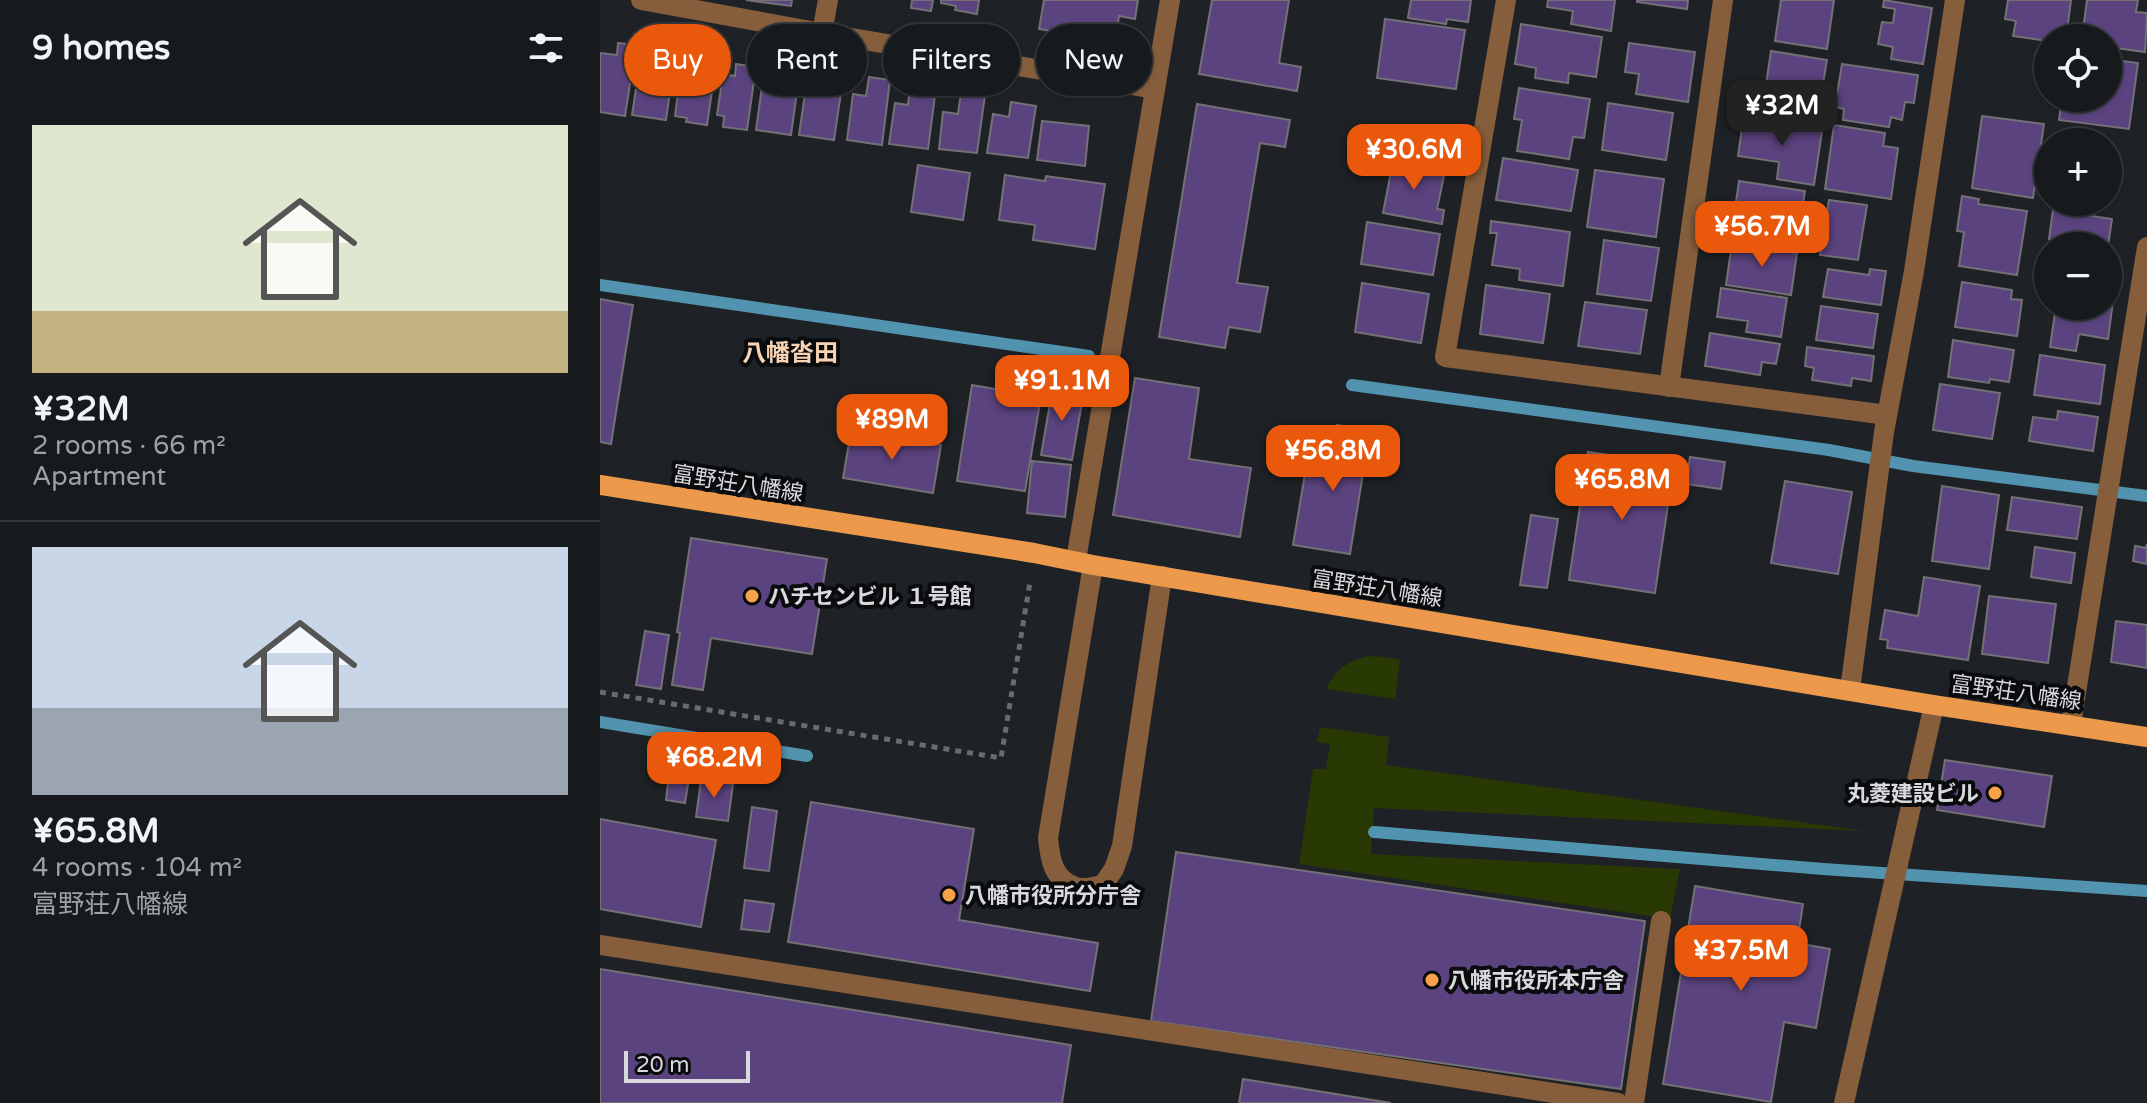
<!DOCTYPE html>
<meta charset="utf-8">
<style>
body{margin:0;font-family:"Varela Round","Noto Sans JP",sans-serif;background:#1f2325;color:#f1f3f6;height:100vh;display:flex;flex-direction:column;font-size:30px;white-space:nowrap}
*{box-sizing:border-box;margin:0}
p{font-size:26px;color:#9ea1a3}
.icon{flex:none;width:44px;height:44px;fill:none;stroke:currentColor;stroke-width:2;stroke-linecap:round;stroke-linejoin:round}
.map{position:relative;flex:1;overflow:hidden}
.drawer{display:flex;flex-direction:column;background:#161a1c;width:600px}
.drawer>*{flex:none}
.hud{position:absolute;left:24px;top:24px;width:760px;height:72px;display:flex;gap:16px}
.controls{position:absolute;left:1434px;top:24px;display:grid;gap:16px}
.controls a{display:grid;place-items:center;width:88px;height:88px;border-radius:50%;background:#161a1c;box-shadow:0 2px 6px #0004,0 0 0 2px #35383b;font-size:40px}
.scale{position:absolute;left:24px;bottom:20px;width:126px;box-sizing:border-box;padding-left:8px;border:4px solid #d7d9dc;border-top:0;font-size:22px;line-height:28px;white-space:nowrap;color:#d7d9dc;-webkit-text-stroke:6px #0a0b0d;paint-order:stroke}
.price{position:absolute;translate:-50% -68px;padding:0 18px;border-radius:16px;background:#ea580c;color:#fff;font-size:26px;line-height:52px;filter:drop-shadow(0 2px 4px #0008)}
.price::after{content:'';position:absolute;left:50%;top:48px;width:24px;height:18px;margin-left:-12px;background:inherit;clip-path:polygon(0 0,100% 0,50% 100%)}
.price.selected{background:#222;color:#fff}
ul{padding:0;list-style:none}
li{display:grid;align-content:center;gap:16px;height:424px;padding:0 32px}
li+li{border-top:2px solid #35383b}
li span{display:grid;place-items:center;height:248px;border-radius:0px;color:#555}
li>.icon{margin-inline-start:auto}
span .icon{width:144px;height:144px;fill:#fffc;stroke-width:1}
li b{font-size:34px}
h2{display:flex;justify-content:space-between;align-items:center;height:96px;padding:0 32px;font-size:34px}
.tag{padding:0 28px;border-radius:36px;background:#161a1c;box-shadow:0 2px 6px #0004,0 0 0 2px #35383b;font-size:28px;line-height:72px}
.tag.selected{background:#ea580c;color:#fff}
main{display:flex;flex:1;min-height:0}
.map>svg:first-child{display:block}
</style>
<main>
<section class="drawer">
<h2>9 homes<svg class="icon" aria-label="filters" viewBox="0 0 24 24"><path d="M4 7h16M4 17h16"/><circle cx="9" cy="7" r="2"/><circle cx="15" cy="17" r="2"/></svg></h2>
<ul>
<li><span style="background:linear-gradient(#dfe7d0 75%,#c2b280 0)"><svg class="icon" aria-label="home" viewBox="0 0 24 24"><path d="M3 11l9-7 9 7M6 9v11h12V9"/></svg></span><div><b>¥32M</b><p>2 rooms · 66 m²</p><p>Apartment</p></div></li>
<li><span style="background:linear-gradient(#c9d6e8 65%,#9aa5b1 0)"><svg class="icon" aria-label="home" viewBox="0 0 24 24"><path d="M3 11l9-7 9 7M6 9v11h12V9"/></svg></span><div><b>¥65.8M</b><p>4 rooms · 104 m²</p><p>富野荘八幡線</p></div></li>
</ul>
</section>
<div class="map">
<svg width="1547" height="1103" viewBox="0 0 1547 1103">
<rect width="100%" height="100%" fill="#1e2226"/>
<g fill="#283903">
<path d="M768,656L800,659L795,699L726,689C738,667 745,663 768,656Z"/>
<polygon points="720,727 789,737 786,765 1266,831 774,808 771,854 1080,869 1070,919 699,864 713,769 726,769 730,744 717,742"/>
</g>
<g fill="none" stroke-linecap="round" stroke-linejoin="round">
<g stroke="#5294af" stroke-width="12">
<polyline points="0,285 489,356"/>
<polyline points="752,385 1229,450 1313,466 1547,496"/>
<polyline points="0,722 207,756"/>
<polyline points="774,832 1223,869 1547,891"/>
</g>
</g>
<g fill="#5b437f" stroke="#737176" stroke-width="2">
<polygon points="146,0 192,0 191,6"/>
<polygon points="312,0 333,0 331,11 311,8"/>
<polygon points="341,0 379,0 377,14 355,10 356,6 341,3"/>
<polygon points="444,0 538,0 535,19 519,16 515,42 439,29"/>
<polygon points="612,0 689,0 679,63 701,67 697,91 599,74"/>
<polygon points="811,0 871,0 868,22 847,19 846,24 808,18"/>
<polygon points="948,0 1015,0 1011,31 971,24 973,11 947,7"/>
<polygon points="1037,0 1088,0 1087,9 1037,2"/>
<polygon points="1181,0 1234,0 1227,49 1175,41"/>
<polygon points="1284,0 1332,8 1323,64 1291,59 1293,47 1278,44 1282,22 1293,23 1295,9 1283,7"/>
<polygon points="1408,0 1471,0 1466,38 1448,38 1448,41 1413,36 1416,21 1405,19"/>
<polygon points="1487,0 1538,0 1536,12 1547,13 1545,52 1508,47 1508,38 1482,38"/>
<polygon points="785,19 865,30 856,89 777,78"/>
<polygon points="921,24 1002,37 996,77 969,73 968,83 935,78 936,68 915,64"/>
<polygon points="18,43 36,45 25,116 0,112 0,53 17,55"/>
<polygon points="1029,43 1095,52 1088,102 1036,94 1039,74 1025,72"/>
<polygon points="1171,51 1227,60 1218,113 1163,105"/>
<polygon points="60,55 75,57 66,120 32,115 37,82 42,83 45,62 59,64"/>
<polygon points="1508,59 1538,63 1529,129 1459,120 1462,98 1508,98"/>
<polygon points="105,62 116,64 107,125 86,122 87,118 75,116 81,70 103,73"/>
<polygon points="136,64 156,67 147,130 123,127 124,116 117,115 123,74 135,76"/>
<polygon points="1242,64 1318,75 1314,103 1305,102 1302,120 1291,117 1289,127 1243,120 1244,109 1235,107"/>
<polygon points="181,67 200,70 191,135 156,130 163,79 179,82"/>
<polygon points="208,73 243,79 234,140 199,135"/>
<polygon points="269,77 290,80 282,145 247,140 253,94 266,96"/>
<polygon points="310,84 336,88 328,149 289,144 295,103 308,105"/>
<polygon points="919,88 990,99 984,138 973,137 969,159 917,151 922,120 914,119"/>
<polygon points="361,92 385,95 377,153 339,149 343,112 358,114"/>
<polygon points="411,102 436,106 428,158 387,153 393,114 409,117"/>
<polygon points="1008,103 1073,113 1066,160 1002,150"/>
<polygon points="597,104 690,120 685,147 660,143 637,283 668,287 660,332 629,327 625,348 559,337"/>
<polygon points="1144,114 1173,119 1173,124 1222,131 1214,185 1177,179 1179,162 1138,156"/>
<polygon points="1382,116 1444,124 1433,198 1372,188"/>
<polygon points="442,121 489,126 485,166 437,160"/>
<polygon points="1234,125 1285,133 1283,146 1298,148 1291,199 1225,189"/>
<polygon points="794,156 822,161 820,171 844,176 837,209 844,210 842,224 783,213"/>
<polygon points="903,158 978,170 971,211 896,200"/>
<polygon points="318,165 370,173 363,220 311,212"/>
<polygon points="995,170 1064,179 1056,237 987,227"/>
<polygon points="405,175 445,181 446,176 505,184 495,249 433,240 435,225 399,220"/>
<polygon points="1139,181 1205,191 1196,246 1138,237 1141,217 1134,216"/>
<polygon points="1362,196 1379,199 1378,204 1427,211 1417,275 1359,266 1364,232 1357,231"/>
<polygon points="1229,200 1267,205 1258,260 1220,255"/>
<polygon points="1453,210 1512,219 1508,246 1455,246 1456,240 1449,239"/>
<polygon points="891,221 970,232 963,286 919,280 920,269 892,265 897,233 890,233"/>
<polygon points="767,222 840,234 833,275 761,264"/>
<polygon points="1004,240 1059,248 1051,301 997,294"/>
<polygon points="1132,243 1197,253 1191,295 1126,285"/>
<polygon points="1228,269 1269,275 1270,269 1286,271 1281,305 1223,297"/>
<polygon points="1362,282 1412,290 1411,299 1422,300 1417,336 1355,327"/>
<polygon points="762,283 829,294 821,343 755,332"/>
<polygon points="886,285 950,294 943,343 880,334"/>
<polygon points="1121,288 1187,298 1181,337 1146,332 1148,321 1117,317"/>
<polygon points="0,299 33,305 11,444 0,442"/>
<polygon points="1508,300 1513,301 1508,339 1479,334 1476,351 1450,347 1456,306 1508,306"/>
<polygon points="985,302 1047,310 1040,354 978,346"/>
<polygon points="1221,306 1278,314 1273,348 1216,340"/>
<polygon points="1110,333 1180,344 1176,364 1162,362 1160,375 1105,366"/>
<polygon points="1353,340 1414,350 1409,382 1390,379 1389,383 1348,377"/>
<polygon points="1207,347 1274,356 1271,381 1252,378 1251,386 1212,380 1214,368 1205,366"/>
<polygon points="1440,355 1505,365 1500,404 1434,395"/>
<polygon points="535,378 599,388 589,459 651,468 640,537 513,515"/>
<polygon points="1340,384 1400,393 1392,439 1333,430"/>
<polygon points="372,385 441,397 425,491 357,481"/>
<polygon points="453,386 484,391 472,460 441,455"/>
<polygon points="1458,411 1498,417 1493,451 1429,441 1433,417 1457,420"/>
<polygon points="737,425 770,430 750,554 693,545 709,450 733,454"/>
<polygon points="251,431 341,445 333,493 243,478"/>
<polygon points="988,452 1074,464 1055,593 969,580"/>
<polygon points="1090,457 1125,462 1121,489 1086,484"/>
<polygon points="432,461 471,465 465,517 427,513"/>
<polygon points="1185,481 1252,492 1238,574 1171,563"/>
<polygon points="1342,486 1399,495 1389,569 1332,561"/>
<polygon points="1412,497 1482,507 1477,539 1407,530"/>
<polygon points="931,515 958,519 947,588 920,585"/>
<polygon points="91,538 227,559 212,654 111,638 103,690 72,685 80,633 77,632"/>
<polygon points="1547,544 1547,564 1533,561 1535,546 1546,548"/>
<polygon points="1435,547 1475,553 1471,583 1431,577"/>
<polygon points="1324,577 1380,586 1368,660 1287,648 1288,640 1280,639 1285,610 1318,616"/>
<polygon points="1389,596 1456,604 1448,663 1382,654"/>
<polygon points="1516,621 1547,625 1547,668 1511,662"/>
<polygon points="45,631 69,635 61,689 36,685"/>
<polygon points="1345,760 1452,776 1444,827 1337,810"/>
<polygon points="69,775 89,778 85,803 66,800"/>
<polygon points="101,780 133,784 128,821 96,817"/>
<polygon points="211,802 374,829 359,920 498,943 490,991 188,942"/>
<polygon points="152,807 177,811 169,871 144,868"/>
<polygon points="0,819 116,840 101,927 0,909"/>
<polygon points="576,852 1045,921 1021,1089 551,1021"/>
<polygon points="1095,886 1203,904 1197,943 1230,949 1216,1028 1184,1022 1171,1102 1063,1084"/>
<polygon points="145,900 174,904 169,932 141,929"/>
<polygon points="0,969 471,1045 462,1103 0,1103"/>
<polygon points="643,1079 791,1103 639,1103"/>
</g>
<g fill="none" stroke-linecap="round" stroke-linejoin="round">
<polyline stroke="#686c6f" stroke-width="5" stroke-dasharray="6 6" stroke-linecap="butt" points="0,692 401,758 430,582"/>
<g stroke="#865e3c" stroke-width="20">
<polyline points="41,0 222,33 228,0"/>
<polyline points="906,0 845,357 1287,415"/>
<polyline points="222,33 555,89"/>
<polyline points="1069,387 1123,0"/>
<polyline points="476,560 570,0"/>
<path d="M493,565L448,838C450,859 453,880 476,887C484,890 495,886 503,885L514,869L522,846L562,576"/>
<polyline points="1250,690 1284,432 1314,271 1355,0"/>
<polyline points="1471,724 1547,247"/>
<polyline points="0,945 1018,1103"/>
<polyline points="1034,1103 1061,921"/>
<polyline points="1244,1103 1334,705"/>
</g>
<polyline stroke="#ec994c" stroke-width="20" points="0,485 434,553 493,565 1334,705 1547,737"/>
</g>
<g fill="#f7a149" stroke="#0a0b0d" stroke-width="3">
<circle cx="152" cy="596" r="8"/>
<circle cx="1395" cy="793" r="8"/>
<circle cx="349" cy="895" r="8"/>
<circle cx="832" cy="980" r="8"/>
</g>
<g text-anchor="middle" stroke-width="8" stroke-linejoin="round" paint-order="stroke">
<g font-size="22" fill="#d7d9dc" stroke="#0a0b0d">
<text transform="translate(138 483) rotate(9)" y="8">富野荘八幡線</text>
<text transform="translate(777 588) rotate(9)" y="8">富野荘八幡線</text>
<text transform="translate(1416 692) rotate(8)" y="8">富野荘八幡線</text>
</g>
<g font-size="22" font-weight="bold" fill="#d7d9dc" stroke="#0a0b0d" text-anchor="start">
<text x="168" y="604">ハチセンビル １号館</text>
<text x="1379" y="801" text-anchor="end">丸菱建設ビル</text>
<text x="365" y="903">八幡市役所分庁舎</text>
<text x="848" y="988">八幡市役所本庁舎</text>
</g>
<g font-size="24" font-weight="bold" fill="#f8d3b3" stroke="#0a0b0d">
<text x="190" y="361">八幡沓田</text>
</g>
</g>
</svg>
<div class="controls">
<a><svg class="icon" aria-label="locate" viewBox="0 0 24 24"><circle cx="12" cy="12" r="6"/><path d="M12 2v4M12 18v4M2 12h4M18 12h4"/></svg></a>
<a>+</a>
<a>−</a>
</div>
<div class="scale">20 m</div>
<b class="price selected" style="left:1182px;top:148px">¥32M</b>
<b class="price" style="left:814px;top:192px">¥30.6M</b>
<b class="price" style="left:1162px;top:269px">¥56.7M</b>
<b class="price" style="left:462px;top:423px">¥91.1M</b>
<b class="price" style="left:292px;top:462px">¥89M</b>
<b class="price" style="left:733px;top:493px">¥56.8M</b>
<b class="price" style="left:1022px;top:522px">¥65.8M</b>
<b class="price" style="left:114px;top:800px">¥68.2M</b>
<b class="price" style="left:1141px;top:993px">¥37.5M</b>
<div class="hud">
<a class="tag selected">Buy</a>
<a class="tag">Rent</a>
<a class="tag">Filters</a>
<a class="tag">New</a>
</div>
</div>
</main>
